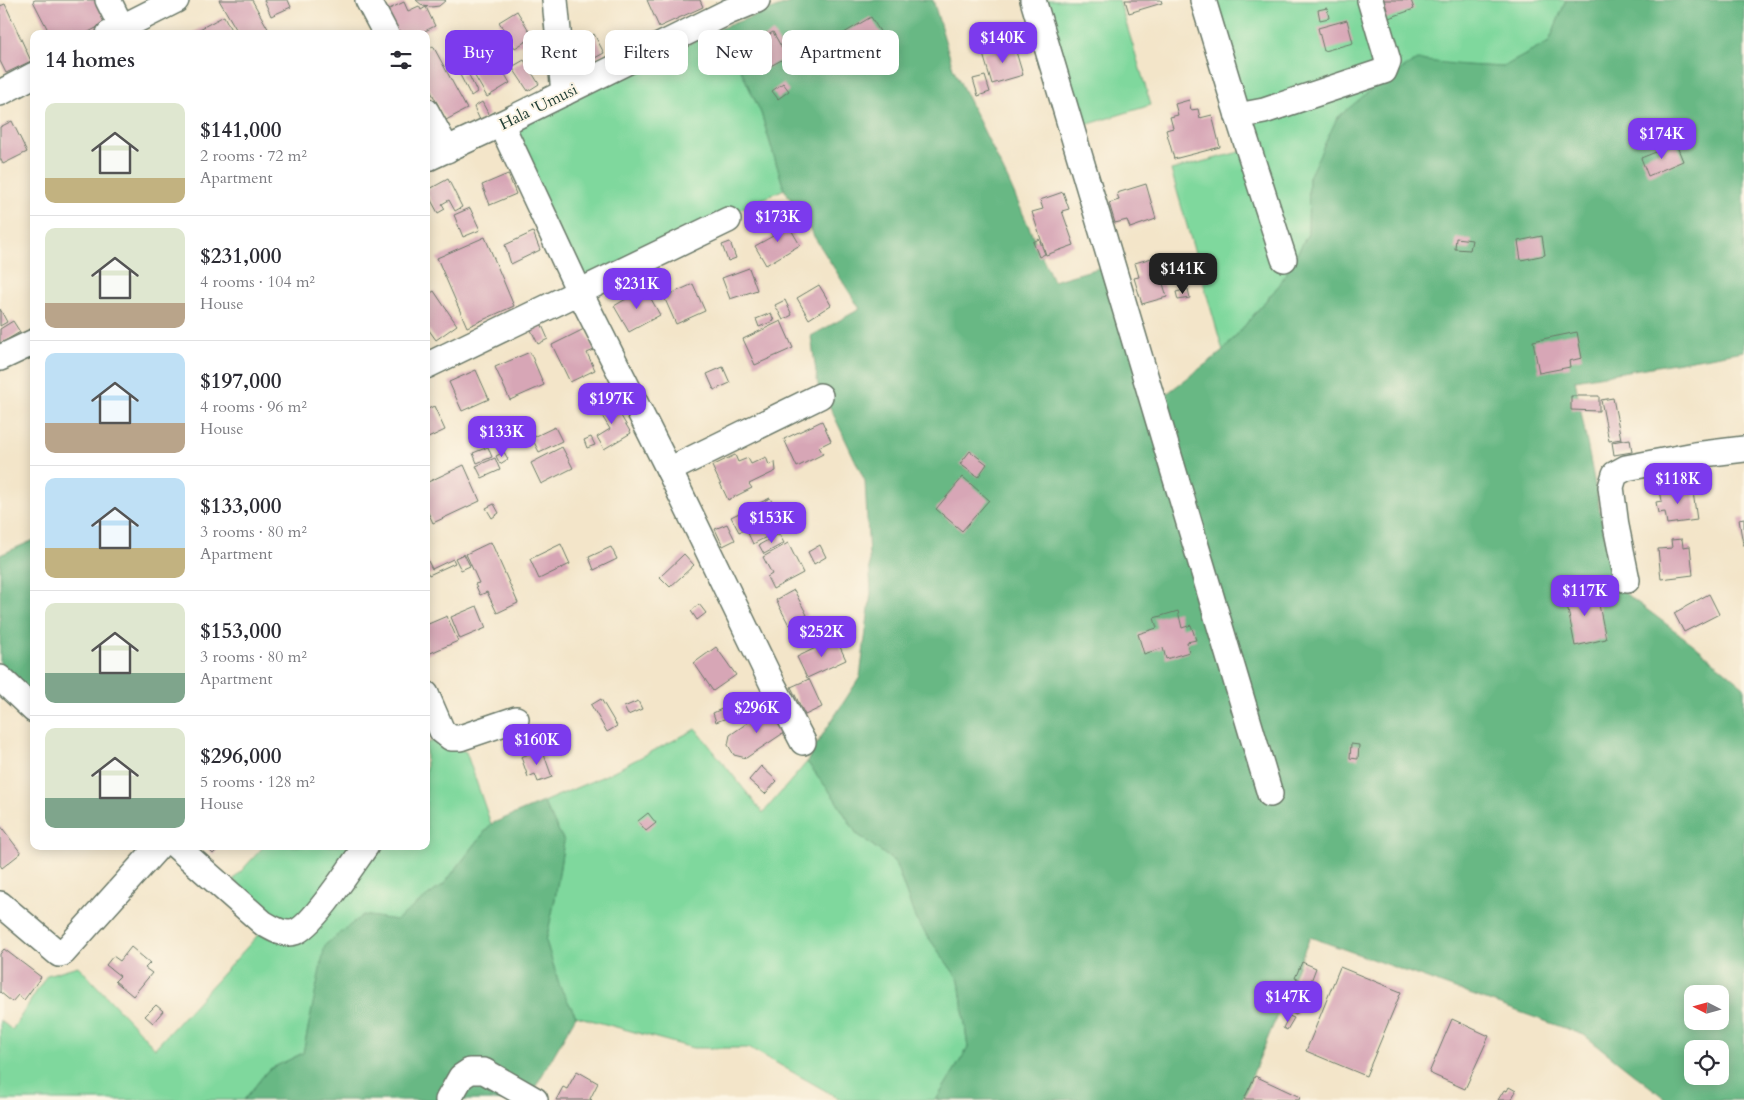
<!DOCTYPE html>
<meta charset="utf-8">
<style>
body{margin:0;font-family:Cardo,serif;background:#f2f2f3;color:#2b2b33;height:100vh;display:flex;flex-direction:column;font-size:19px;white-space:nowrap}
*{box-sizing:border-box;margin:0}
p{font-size:16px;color:#7c7c81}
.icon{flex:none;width:28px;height:28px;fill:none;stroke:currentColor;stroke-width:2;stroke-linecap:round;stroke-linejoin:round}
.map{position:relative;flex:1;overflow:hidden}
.details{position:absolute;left:30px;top:30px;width:400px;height:820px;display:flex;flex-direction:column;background:#fff;border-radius:10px;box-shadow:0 2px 12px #0003}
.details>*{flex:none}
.guide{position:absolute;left:445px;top:30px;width:475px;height:45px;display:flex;gap:10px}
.needle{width:32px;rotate:276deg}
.buttons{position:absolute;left:1684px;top:985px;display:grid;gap:10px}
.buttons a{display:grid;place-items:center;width:45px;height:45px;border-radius:10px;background:#fff;box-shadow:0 2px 12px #0003;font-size:25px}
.price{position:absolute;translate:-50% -42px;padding:0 11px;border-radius:10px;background:#7c3aed;color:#fff;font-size:16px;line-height:32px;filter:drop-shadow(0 1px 2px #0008)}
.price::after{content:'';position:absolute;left:50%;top:30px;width:15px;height:11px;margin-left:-8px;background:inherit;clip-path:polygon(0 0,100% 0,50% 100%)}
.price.active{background:#222;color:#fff}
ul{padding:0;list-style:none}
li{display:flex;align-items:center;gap:15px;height:125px;padding:0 15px}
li+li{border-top:1px solid #e1e1e2}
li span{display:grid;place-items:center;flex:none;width:140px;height:100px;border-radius:10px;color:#555}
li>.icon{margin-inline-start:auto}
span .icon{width:60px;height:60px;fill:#fffc;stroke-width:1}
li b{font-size:21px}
h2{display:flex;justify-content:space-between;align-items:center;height:60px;padding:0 15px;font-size:21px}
.chip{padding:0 18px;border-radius:10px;background:#fff;box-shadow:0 2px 12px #0003;font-size:18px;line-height:45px}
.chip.active{background:#7c3aed;color:#fff}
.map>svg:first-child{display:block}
</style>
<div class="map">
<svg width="1744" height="1100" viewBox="0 0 1744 1100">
<rect width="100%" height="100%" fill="#fcf5e5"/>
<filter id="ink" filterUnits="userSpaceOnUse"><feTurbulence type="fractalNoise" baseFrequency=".02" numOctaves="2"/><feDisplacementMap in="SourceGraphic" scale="10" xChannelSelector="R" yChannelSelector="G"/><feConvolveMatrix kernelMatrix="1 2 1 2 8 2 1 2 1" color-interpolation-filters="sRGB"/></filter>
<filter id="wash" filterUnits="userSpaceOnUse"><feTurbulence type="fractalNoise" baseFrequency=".0096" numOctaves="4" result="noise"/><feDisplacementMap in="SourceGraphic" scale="20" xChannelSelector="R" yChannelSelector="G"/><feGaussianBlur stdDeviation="1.12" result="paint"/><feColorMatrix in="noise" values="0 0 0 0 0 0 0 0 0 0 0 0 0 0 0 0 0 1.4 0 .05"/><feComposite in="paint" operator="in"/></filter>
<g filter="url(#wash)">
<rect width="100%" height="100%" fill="#f3e5c9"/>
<g fill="#7fd89d" stroke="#4f8a68">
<polygon points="1042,0 1119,0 1151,105 1079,127"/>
<polygon points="1216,0 1566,0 1549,42 1503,67 1464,65 1309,177 1308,234 1280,284 1223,351 1171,170 1255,148"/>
<polygon points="721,28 761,113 784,189 594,278 577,274 514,138 523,124"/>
<polygon points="696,729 763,813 807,762 833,796 857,834 895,862 916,920 959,980 968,1048 936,1100 842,1100 750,1048 693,1048 576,1016 560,987 546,941 555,899 564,841 543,802 604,776"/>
<polygon points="437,739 466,752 491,824 444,884 396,921 363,915 314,1003 303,1053 268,1070 244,1100 0,1100 0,1020 12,1030 47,975 78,966 155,1048 259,934 273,939 375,846 426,846 426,744"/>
<polygon points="264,846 357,846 302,920 281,924 233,880"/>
</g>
<g fill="#67b884" stroke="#437a5c" fill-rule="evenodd">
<path d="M797,0H933L953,68L1008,180L1053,281L1106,266L1161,398L1223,351L1280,284L1308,234L1309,177L1337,118L1379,83L1417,60L1464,65L1503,67L1549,42L1566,0H1744V351L1575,380L1614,585L1693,644L1744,687V1100H1667L1584,1035L1310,937L1242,1100H936L968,1048L959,980L916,920L895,862L857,834L833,796L807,762L812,751L860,677L871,593L865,481L827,401L818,386L811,336L860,309L784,189L761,113L721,28ZM1692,994H1720V1021H1692ZM1692,1049H1720V1076H1692Z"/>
<polygon points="34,540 34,711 0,679 0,555"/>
<polygon points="543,802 564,841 555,899 546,941 560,987 576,1016 528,1100 244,1100 268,1070 303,1053 325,945 363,915 396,920 444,884 491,824"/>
</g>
<g id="blocks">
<g fill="#d7a6b6">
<polygon points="35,0 96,0 107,22 85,34 50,34 33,1"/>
<polygon points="219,0 252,0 271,34 239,34"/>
<polygon points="264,0 288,0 291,7 271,16"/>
<polygon points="416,0 446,0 439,6 431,7 423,6"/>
<polygon points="647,0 700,0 703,7 659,27"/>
<polygon points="1125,0 1161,0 1162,3 1129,13"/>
<polygon points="1376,0 1411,0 1414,9 1383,20"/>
<polygon points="404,2 408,11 419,6 421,10 426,7 435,26 419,34 396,34 385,11"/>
<polygon points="5,4 31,61 6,73 0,61 0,6"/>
<polygon points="1327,8 1329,18 1320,20 1318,10"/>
<polygon points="517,11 533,37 515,48 499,22"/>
<polygon points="224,16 233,34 195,34 194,32"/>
<polygon points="871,17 884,38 856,54 844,33"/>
<polygon points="1347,20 1353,43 1324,51 1318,28"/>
<polygon points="773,32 787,57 765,69 752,44"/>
<polygon points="594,34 604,53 582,65 572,46"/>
<polygon points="1014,45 1023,75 992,84 983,54"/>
<polygon points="433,46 467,109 446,120 426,82 426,50"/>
<polygon points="492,52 510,83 487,97 469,66"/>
<polygon points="524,60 539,84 528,91 512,67"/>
<polygon points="467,71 477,92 471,96 460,75"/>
<polygon points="985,76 990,92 978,96 973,79"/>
<polygon points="783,83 789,91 778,99 772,91"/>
<polygon points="1189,100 1191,110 1198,109 1200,118 1212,115 1220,147 1174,159 1166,130 1173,128 1170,117 1178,115 1175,104"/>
<polygon points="482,102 489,115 480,120 474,107"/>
<polygon points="12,121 27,152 3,164 0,158 0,127"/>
<polygon points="1676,144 1683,161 1648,176 1641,158"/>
<polygon points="508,174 516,194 490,205 482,185"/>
<polygon points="448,179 462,207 455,211 449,200 442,204 445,209 438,213 426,191"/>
<polygon points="1146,184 1156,219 1130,228 1127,220 1115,223 1109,203 1119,200 1117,193"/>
<polygon points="1063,192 1069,209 1062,211 1074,245 1046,255 1032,212 1043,209 1040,200"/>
<polygon points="470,208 480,230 463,237 454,215"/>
<polygon points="786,221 800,245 766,265 755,246 773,236 769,230"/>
<polygon points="533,232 540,250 511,264 505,245"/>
<polygon points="1542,236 1545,255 1521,260 1518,241"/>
<polygon points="485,237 514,306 467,327 437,258"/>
<polygon points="1456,238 1472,240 1470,250 1455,249"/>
<polygon points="1039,239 1045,254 1039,257 1033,242"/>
<polygon points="730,242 736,258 728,261 722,245"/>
<polygon points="1155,257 1167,297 1142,304 1134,278 1139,277 1135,263"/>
<polygon points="749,268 757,290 730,299 722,278"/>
<polygon points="693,284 705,311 676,324 664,297"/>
<polygon points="819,285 831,305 809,319 797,298"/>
<polygon points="645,288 660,315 629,332 614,306"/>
<polygon points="1188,289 1190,298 1178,300 1176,292"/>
<polygon points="434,291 457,325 436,340 426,326 426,296"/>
<polygon points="785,300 792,315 783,320 775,305"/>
<polygon points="0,309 7,322 0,326"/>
<polygon points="771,313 774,321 759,327 756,319"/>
<polygon points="13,321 20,332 0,344 0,329"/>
<polygon points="781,321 793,348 755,365 743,339"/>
<polygon points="541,323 548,339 538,344 530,328"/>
<polygon points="584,329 594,350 587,353 595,370 570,382 552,345"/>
<polygon points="1577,332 1582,358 1569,361 1570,367 1539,373 1533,341"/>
<polygon points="530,352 544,385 510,400 495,367"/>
<polygon points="723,367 730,383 714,390 707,374"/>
<polygon points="476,370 489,399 462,411 449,382"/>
<polygon points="1571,396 1599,396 1599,411 1571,410"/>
<polygon points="1613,398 1621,439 1609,441 1601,400"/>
<polygon points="611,399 631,433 604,449 597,437 610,429 597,408"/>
<polygon points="434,406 445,430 426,439 426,410"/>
<polygon points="822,421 831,441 819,447 823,454 797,467 784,439"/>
<polygon points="555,427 562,441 539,452 532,438"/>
<polygon points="591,437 595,445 587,448 584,440"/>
<polygon points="1630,439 1632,452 1614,455 1612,442"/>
<polygon points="488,447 492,457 477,463 473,453"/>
<polygon points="562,447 573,468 541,484 531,463"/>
<polygon points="970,451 987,464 978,477 960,464"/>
<polygon points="504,452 508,459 500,464 496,456"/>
<polygon points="735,455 738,462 748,458 751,464 766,457 769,465 775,462 776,471 749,484 752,488 728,500 712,466"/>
<polygon points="495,458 500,470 482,478 476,466"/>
<polygon points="464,465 480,501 433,523 426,508 426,483"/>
<polygon points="963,477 989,500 962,531 936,509"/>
<polygon points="1692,485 1697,520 1667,524 1665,512 1658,513 1656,502 1662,501 1660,490"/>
<polygon points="770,498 784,528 753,544 746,529 739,532 731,517"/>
<polygon points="494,504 499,513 492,518 486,508"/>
<polygon points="1744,518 1744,545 1743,545 1739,519"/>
<polygon points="727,524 735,540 723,546 715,529"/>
<polygon points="779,534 784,543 764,554 759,545"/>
<polygon points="1682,539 1683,547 1690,546 1693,575 1661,579 1658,549 1672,548 1671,540"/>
<polygon points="491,542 518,603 497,613 487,592 480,595 475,584 479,583 466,554"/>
<polygon points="788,543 803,573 773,589 767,577 772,574 763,557"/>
<polygon points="561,544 570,564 539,579 530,559"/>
<polygon points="820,545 826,557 814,564 808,552"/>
<polygon points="611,547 617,559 594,570 589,557"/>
<polygon points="464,554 470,566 461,570 455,558"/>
<polygon points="684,554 694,565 670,587 660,577"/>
<polygon points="426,557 432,569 453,559 455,563 429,575 426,570"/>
<polygon points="1575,587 1576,594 1596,590 1606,639 1575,646 1564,589"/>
<polygon points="794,590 807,615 789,625 776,600"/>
<polygon points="1709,594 1719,614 1684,632 1674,613"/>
<polygon points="699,604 706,613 697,620 691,611"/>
<polygon points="477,606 486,628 460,639 451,617"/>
<polygon points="1178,611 1182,628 1191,625 1196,640 1187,642 1189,652 1166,659 1163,648 1144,654 1138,634 1157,628 1154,618"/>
<polygon points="447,616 458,641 426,655 426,625"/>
<polygon points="836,638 846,660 807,678 797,657"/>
<polygon points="716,647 736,675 713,691 694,663"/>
<polygon points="809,679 822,707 805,715 791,687"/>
<polygon points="601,699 617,726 607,732 591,705"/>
<polygon points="638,701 642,709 628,715 624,707"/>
<polygon points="728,706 732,716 716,722 713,713"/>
<polygon points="772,706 788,730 746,758 734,755 728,745 730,735"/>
<polygon points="1351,744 1359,745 1358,759 1350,758"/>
<polygon points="542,749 552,777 538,782 535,774 528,777 521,757"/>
<polygon points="761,766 777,781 765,794 749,780"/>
<polygon points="648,813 656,823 646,831 638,821"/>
<polygon points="0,825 21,853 2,868 0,865"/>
<polygon points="205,846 221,846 213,854"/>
<polygon points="131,947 150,963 145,968 152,973 133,996 115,981 120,976 106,965 113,956 120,961"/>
<polygon points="4,949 41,977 24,1000 18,995 12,1002 0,992 0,954"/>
<polygon points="1302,962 1316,968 1310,984 1295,978"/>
<polygon points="1340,967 1401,992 1366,1076 1306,1051"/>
<polygon points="1300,981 1306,984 1300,998 1294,996"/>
<polygon points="1306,986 1311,987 1306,1001 1302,999"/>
<polygon points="1297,1001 1302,1003 1296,1015 1291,1013"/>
<polygon points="156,1005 163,1011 153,1023 145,1016"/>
<polygon points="1289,1016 1294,1018 1287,1030 1283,1028"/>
<polygon points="1452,1019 1489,1036 1465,1089 1429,1073"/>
<polygon points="577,1071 598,1083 590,1099 592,1100 556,1100 563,1087 567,1089"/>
<polygon points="1255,1076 1300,1097 1299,1100 1244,1099"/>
<polygon points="1509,1087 1516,1091 1511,1100 1498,1100 1504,1090 1507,1091"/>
</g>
</g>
</g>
<g filter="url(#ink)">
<use href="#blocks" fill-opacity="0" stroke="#697868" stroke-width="1"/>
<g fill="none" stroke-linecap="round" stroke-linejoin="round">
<defs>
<g id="minor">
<polyline points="108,0 125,34"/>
<polyline points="368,0 386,34"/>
<polyline points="555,0 564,93"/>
<polyline points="1033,0 1270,794"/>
<polyline points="1203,0 1238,116 1264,111 1384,71 1388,61 1370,0"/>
<polyline points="109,34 176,0"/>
<polyline points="0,93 34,75"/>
<polyline points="426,111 447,150"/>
<polyline points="1238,116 1284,259"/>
<polyline points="501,124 579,291 669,470 773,685 803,742"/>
<polyline points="426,159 501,124 728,12 757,0"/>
<polyline points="0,358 34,342"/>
<polyline points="426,366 728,220"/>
<polyline points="669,470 820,396"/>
<polyline points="1627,580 1616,526 1611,487 1615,474 1626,468 1695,455 1744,449"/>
<polyline points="0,678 34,710"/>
<polyline points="426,694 442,731 451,738 460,738 516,719"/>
<path d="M176,846L263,923C272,928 283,936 295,932C313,926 353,864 366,846"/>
<polyline points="0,904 59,954 63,953 159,846"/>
<polyline points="448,1100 461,1077 470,1071 484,1071 535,1100"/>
</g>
</defs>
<use href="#minor" stroke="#697868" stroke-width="28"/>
<use href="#minor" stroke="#fff" stroke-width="25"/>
</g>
</g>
<g text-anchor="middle" stroke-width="4" stroke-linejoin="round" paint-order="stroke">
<g font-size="16" fill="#1f3d34" stroke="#fcf5e5">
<text transform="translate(538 106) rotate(-26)" y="6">Hala 'Umusi</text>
</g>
</g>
</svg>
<div class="buttons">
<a><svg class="needle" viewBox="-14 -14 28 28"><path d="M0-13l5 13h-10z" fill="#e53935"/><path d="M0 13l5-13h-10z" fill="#7c7c81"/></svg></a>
<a><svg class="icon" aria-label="locate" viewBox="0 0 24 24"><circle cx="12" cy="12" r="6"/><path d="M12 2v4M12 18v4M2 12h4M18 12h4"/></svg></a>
</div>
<b class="price" style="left:1003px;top:64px">$140K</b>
<b class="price" style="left:1662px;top:160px">$174K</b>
<b class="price" style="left:778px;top:243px">$173K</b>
<b class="price active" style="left:1183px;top:295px">$141K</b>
<b class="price" style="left:637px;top:310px">$231K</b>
<b class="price" style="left:612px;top:425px">$197K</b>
<b class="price" style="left:502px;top:458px">$133K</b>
<b class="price" style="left:1678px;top:505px">$118K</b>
<b class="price" style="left:772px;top:544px">$153K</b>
<b class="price" style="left:1585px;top:617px">$117K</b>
<b class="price" style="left:822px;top:658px">$252K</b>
<b class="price" style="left:757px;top:734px">$296K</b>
<b class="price" style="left:537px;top:766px">$160K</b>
<b class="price" style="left:1288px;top:1023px">$147K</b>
<div class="guide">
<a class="chip active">Buy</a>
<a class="chip">Rent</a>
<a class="chip">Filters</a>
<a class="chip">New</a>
<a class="chip">Apartment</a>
</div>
<section class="details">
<h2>14 homes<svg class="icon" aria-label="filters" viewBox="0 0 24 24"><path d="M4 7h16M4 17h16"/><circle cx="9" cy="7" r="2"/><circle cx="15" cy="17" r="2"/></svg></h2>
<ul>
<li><span style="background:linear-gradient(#dfe7d0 75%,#c2b280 0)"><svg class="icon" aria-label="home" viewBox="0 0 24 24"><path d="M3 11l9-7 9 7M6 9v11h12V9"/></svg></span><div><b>$141,000</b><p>2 rooms · 72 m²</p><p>Apartment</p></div></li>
<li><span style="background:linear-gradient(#dfe7d0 75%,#b9a48a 0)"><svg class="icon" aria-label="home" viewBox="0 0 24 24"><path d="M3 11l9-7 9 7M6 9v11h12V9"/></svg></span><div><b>$231,000</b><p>4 rooms · 104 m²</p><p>House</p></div></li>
<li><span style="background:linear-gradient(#bfe0f5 70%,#b9a48a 0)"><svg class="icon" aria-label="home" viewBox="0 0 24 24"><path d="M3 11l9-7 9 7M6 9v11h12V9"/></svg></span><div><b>$197,000</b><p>4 rooms · 96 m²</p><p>House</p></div></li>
<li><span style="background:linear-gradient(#bfe0f5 70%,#c2b280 0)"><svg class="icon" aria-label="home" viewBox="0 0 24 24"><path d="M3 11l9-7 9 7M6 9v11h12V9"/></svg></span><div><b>$133,000</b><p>3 rooms · 80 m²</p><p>Apartment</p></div></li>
<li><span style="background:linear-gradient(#dfe7d0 70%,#7fa58c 0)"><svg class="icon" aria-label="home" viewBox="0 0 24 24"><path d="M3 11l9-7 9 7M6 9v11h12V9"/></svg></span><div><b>$153,000</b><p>3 rooms · 80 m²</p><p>Apartment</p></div></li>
<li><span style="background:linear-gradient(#dfe7d0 70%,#7fa58c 0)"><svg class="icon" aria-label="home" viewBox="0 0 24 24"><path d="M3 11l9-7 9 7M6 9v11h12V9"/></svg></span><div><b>$296,000</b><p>5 rooms · 128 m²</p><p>House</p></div></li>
</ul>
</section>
</div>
